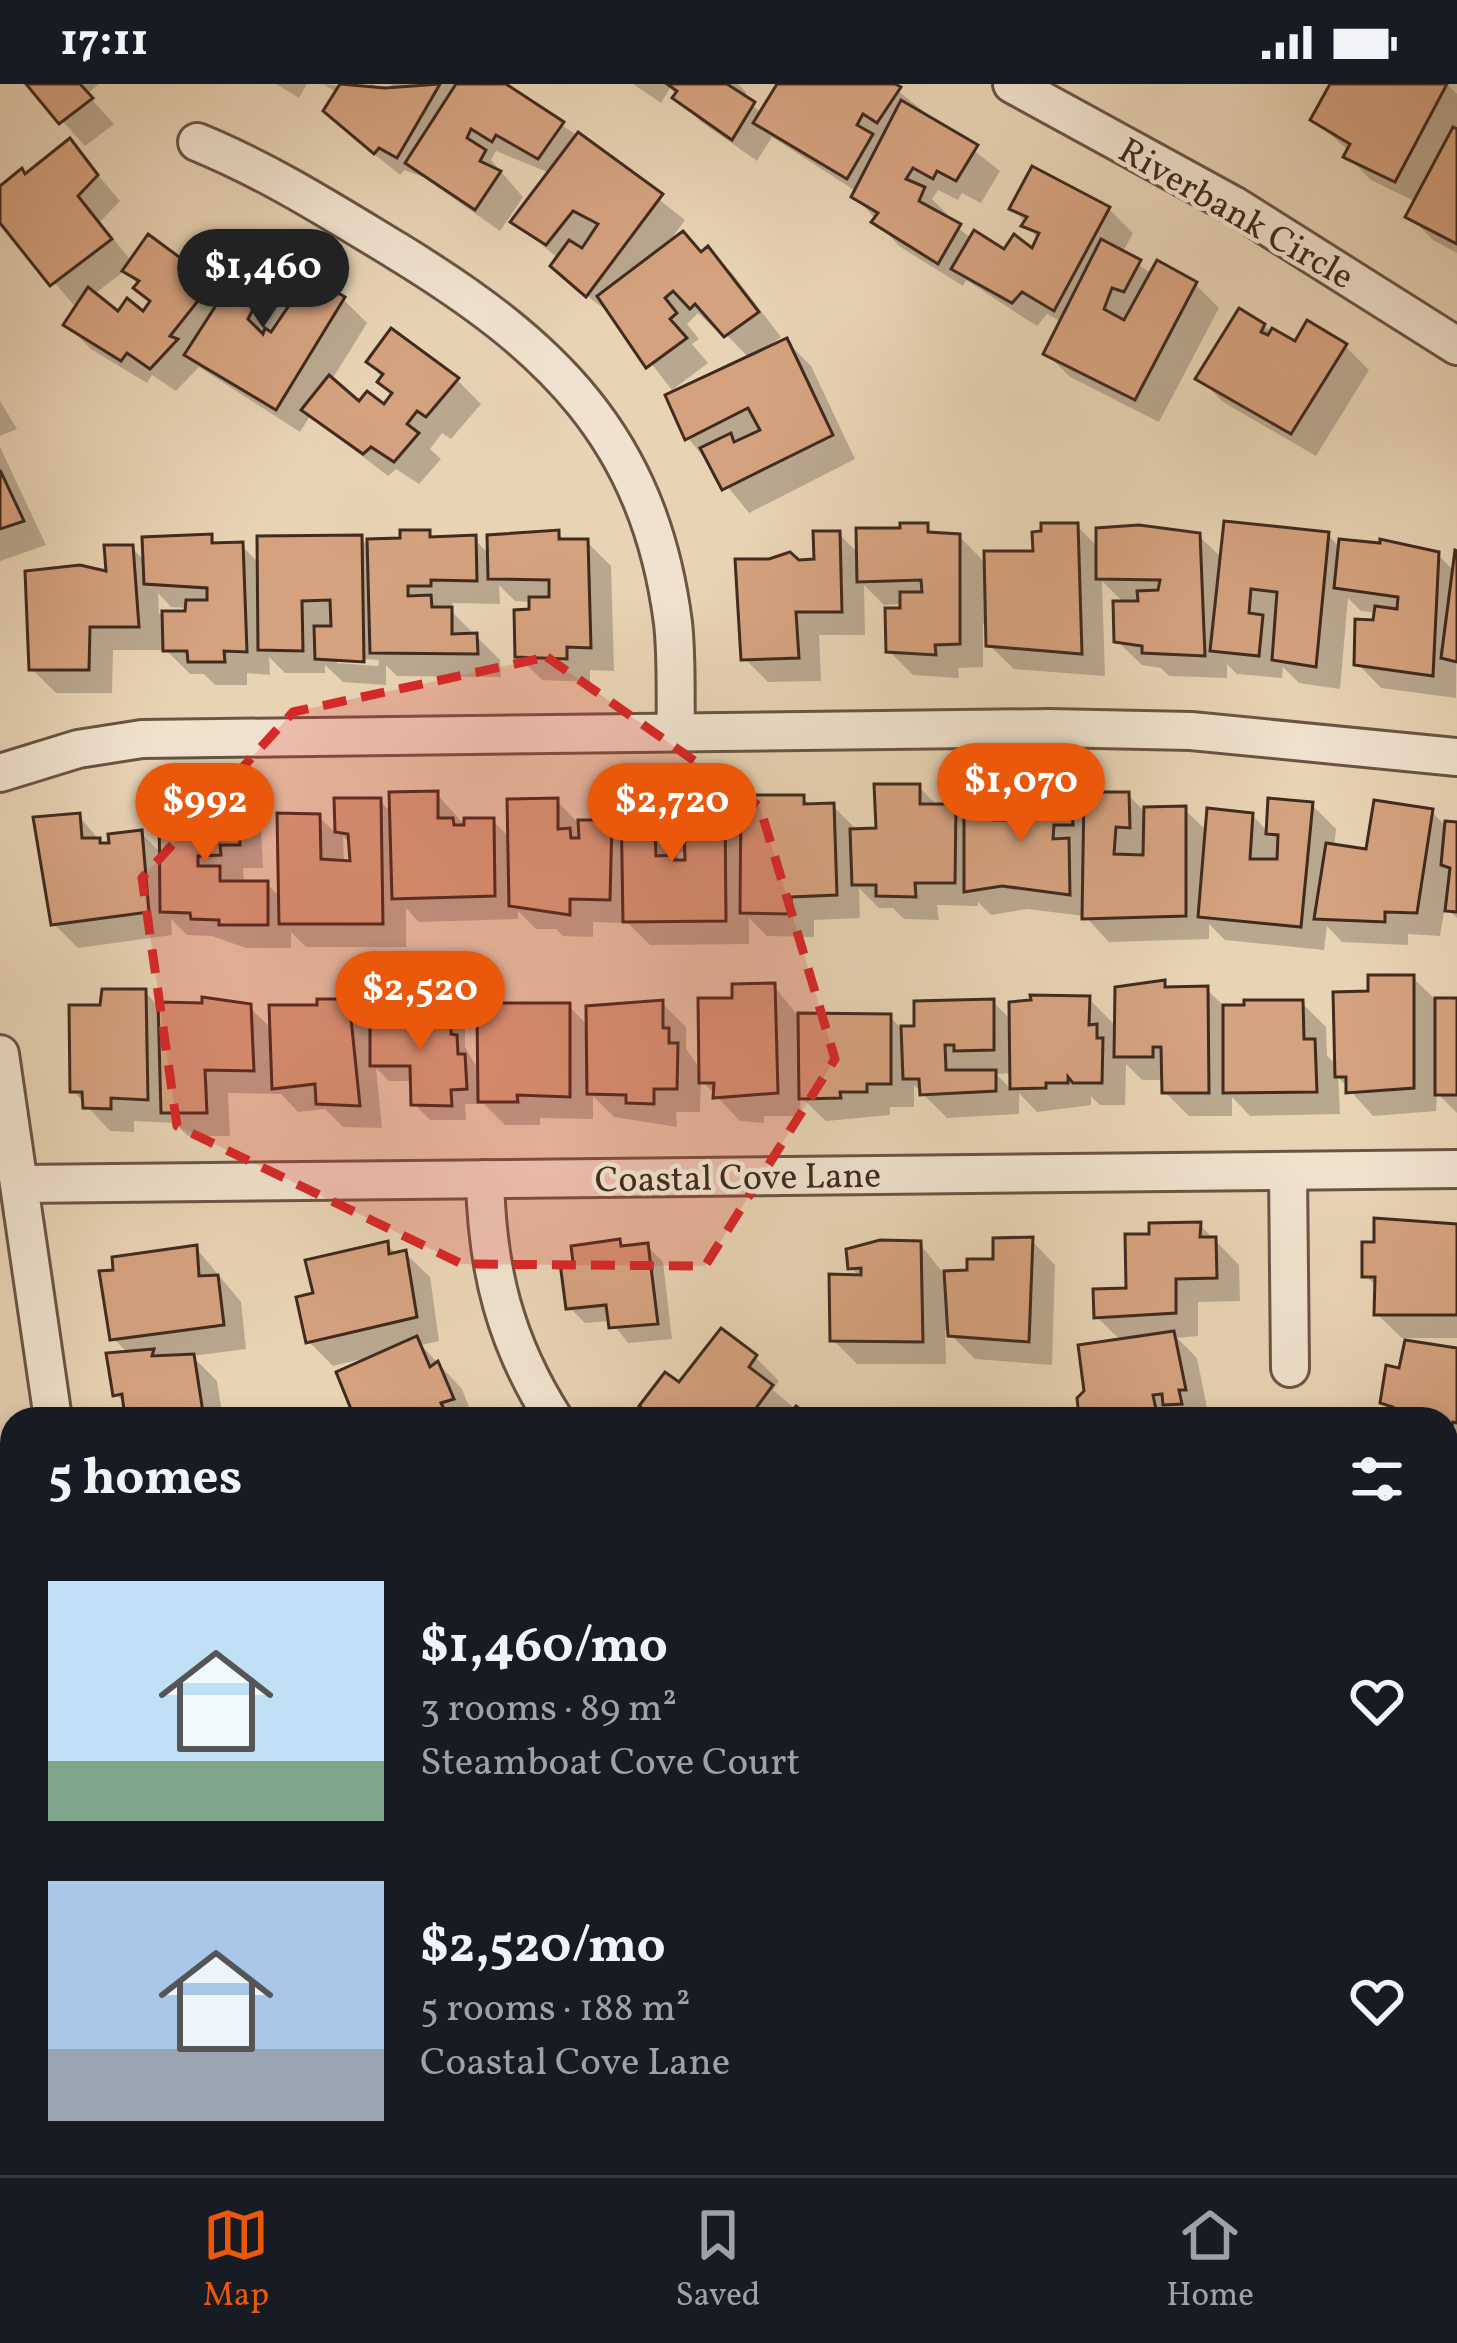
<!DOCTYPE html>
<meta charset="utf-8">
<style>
body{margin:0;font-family:Vollkorn,serif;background:#20242c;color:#f1f3f6;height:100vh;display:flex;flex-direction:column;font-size:45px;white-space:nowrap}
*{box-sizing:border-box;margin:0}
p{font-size:39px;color:#9ea1a6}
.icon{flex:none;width:66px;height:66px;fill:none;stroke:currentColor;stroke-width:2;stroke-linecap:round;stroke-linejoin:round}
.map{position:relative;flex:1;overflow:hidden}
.drawer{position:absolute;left:0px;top:1323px;width:1458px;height:768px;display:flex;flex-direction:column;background:#171b24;border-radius:36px 36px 0 0;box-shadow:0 6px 18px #0003}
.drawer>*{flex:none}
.price{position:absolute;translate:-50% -102px;padding:0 27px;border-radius:42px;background:#ea580c;color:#fff;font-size:39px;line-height:78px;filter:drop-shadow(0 3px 6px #0008)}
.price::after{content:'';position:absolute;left:50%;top:72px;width:36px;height:27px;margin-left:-18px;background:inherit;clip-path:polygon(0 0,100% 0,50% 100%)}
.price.current{background:#222;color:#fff}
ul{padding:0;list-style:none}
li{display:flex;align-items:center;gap:36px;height:300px;padding:0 48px}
li span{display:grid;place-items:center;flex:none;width:336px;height:240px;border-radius:0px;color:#555}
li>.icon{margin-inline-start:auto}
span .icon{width:144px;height:144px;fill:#fffc;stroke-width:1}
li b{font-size:51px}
h2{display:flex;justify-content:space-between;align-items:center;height:144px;padding:0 48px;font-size:51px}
.status{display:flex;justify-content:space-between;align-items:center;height:84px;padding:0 60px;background:#171b24;direction:ltr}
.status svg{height:33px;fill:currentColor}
.tab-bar{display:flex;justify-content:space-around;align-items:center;height:168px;border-top:3px solid #363941;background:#171b24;font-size:33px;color:#9ea1a6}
.tab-bar a{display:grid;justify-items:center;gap:6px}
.tab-bar .current{color:#ea580c}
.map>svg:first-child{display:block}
</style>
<div class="status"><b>17:11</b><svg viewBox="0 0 49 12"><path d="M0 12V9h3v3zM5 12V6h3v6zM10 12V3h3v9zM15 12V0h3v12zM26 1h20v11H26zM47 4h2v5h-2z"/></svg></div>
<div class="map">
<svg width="1457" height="2091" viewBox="0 0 1457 2091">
<rect width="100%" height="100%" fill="#e8d3b4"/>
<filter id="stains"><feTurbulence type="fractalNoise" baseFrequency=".00167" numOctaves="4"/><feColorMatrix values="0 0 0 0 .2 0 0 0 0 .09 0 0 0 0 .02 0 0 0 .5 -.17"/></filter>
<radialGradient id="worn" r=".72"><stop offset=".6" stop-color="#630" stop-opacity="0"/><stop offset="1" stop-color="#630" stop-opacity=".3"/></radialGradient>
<g fill="#0003" fill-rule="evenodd">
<polygon points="29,0 99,0 87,10 114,40 85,62"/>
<polygon points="276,0 307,0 299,14"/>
<polygon points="323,0 362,5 372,0 386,8 392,0 500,0 578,52 685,136 666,162 702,171 708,166 732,189 781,253 766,264 787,258 811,282 855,375 749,429 688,354 750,275 719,243 716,246 698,229 687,240 699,255 692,260 708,279 672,306 614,232 578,205 559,175 514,138 550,89 496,67 491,76 523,113 500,147 423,93 404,86 400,91 351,51 327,27 338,9"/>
<polygon points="633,0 738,0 746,8 743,14 762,29 780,0 889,0 1000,87 981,119 962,109 958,116 938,106 932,115 947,130 945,134 972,155 1005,169 1033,168 1039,156 1013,124 1109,125 1133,149 1122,169 1152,190 1195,200 1219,224 1159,338 1070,293 1046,269 1062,238 1047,230 1037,242 966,196 963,202 899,162 855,112 857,108 772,53 757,77 700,37 670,4 661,19"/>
<polygon points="1333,0 1447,0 1457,10 1457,169 1433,156 1409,132 1416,118 1371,96 1347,72 1349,67 1314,36"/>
<path d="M70,58L120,117L100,138L132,178L211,200L225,214L289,192L303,206L343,215L367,239L331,297L359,321L385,324L394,311L370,278L457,296L481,320L451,355L442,349L430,365L441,375L419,400L396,385L388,392L310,332L300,348L199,283L176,307L152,291L147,299L91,265L67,241L77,225L0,134V105L26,93ZM126,186L152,219L144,231H118L93,211Z"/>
<polygon points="1263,242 1296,261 1345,262 1369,286 1316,372 1223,318 1199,294"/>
<polygon points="0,317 17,345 0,352"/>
<polygon points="0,363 46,461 0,477"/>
<polygon points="927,442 936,452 959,452 988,482 1036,470 1077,442 1099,464 1099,447 1169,445 1176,452 1199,452 1223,475 1328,451 1341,465 1437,470 1455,488 1457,473 1456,614 1381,604 1357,579 1377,529 1361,527 1348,514 1340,605 1299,599 1283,583 1282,594 1237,590 1227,580 1227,594 1169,592 1161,584 1142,581 1117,557 1125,520 1102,497 1105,592 1014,585 989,561 989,540 983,540 983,583 958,584 959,594 913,591 889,567 903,520 884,521 864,501 865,551 819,551 821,597 768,598 744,574 798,479 817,477 839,450 859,470"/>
<path d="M429,449L436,456L474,455L490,471L558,449L566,458H587L611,482L614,587L590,586V598L542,596L518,572L532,518L515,517L499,501L500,520L453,519L449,525L500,576L501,593L397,592L386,581V601L343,598L325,581V589H285L269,573L270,591L247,589V601H215L204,590H190L162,562V566H113L112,609H56L32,585L132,464L146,478L210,453L218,461H241L260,480L361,454L370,464ZM158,509L171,523L188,524V530H159ZM337,573L379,576L378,582L337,579Z"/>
<path d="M919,703L939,723H955L967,736L992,731L1001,739L1033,731L1070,705L1087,722L1128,711L1143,726L1184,725L1208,748L1252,731L1269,749L1312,721L1336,745L1334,763L1368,768L1432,728L1444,740L1457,743V834L1445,822L1440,852L1408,850V861L1342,858L1327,842L1324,866L1225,856L1209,840V855L1109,858L1085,832L1027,825L991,831L978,818V822L937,821L939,836L904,835L893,824H879L859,804L860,834L814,836V853L767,852L749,834V860L650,861L628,839L593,838V853L563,852L556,845H536L518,827V835L419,838L406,824V863H306L291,848V864H246L212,852L187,851L171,835L172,851L78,864L54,840L79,732L104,762L141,749L162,770L237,719L261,744L263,784H243L244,800H267L281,814L319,733L338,751L337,717H380L393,730L437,710L461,737H493L511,755L557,717L578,739H611L624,752L666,715L687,736L724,728L744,747L803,714L812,722H833L858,747H880ZM343,752L352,761L353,780L344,779ZM678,768H688V779H678Z"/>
<path d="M1413,894L1437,917H1457V1029L1437,1009L1436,1027L1373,1032L1338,993L1340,1030L1250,1032L1232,1013V1032H1189L1165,1008V996H1142L1126,980L1125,1021H1100L1091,1012V1021L1037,1028L1019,1009V1030L947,1034L914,1001V1023H890V1031L826,1037L800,1012L801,1032H764V1039L740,1037L701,996L700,1028H676L677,1043L614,1033L593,1012V1035L540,1034V1041H505L484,1020H465L466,1036H430L414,1020V997H389L376,984L382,1044L343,1043L325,1025L298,1028L281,1010L228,1009L230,1052H188L174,1039L134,1037V1048L110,1047L73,1007L103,924L145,908L157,921L249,923L273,946L272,924L348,918L373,943L449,929L465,945V963L481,990L569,922L589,943L662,919L686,943V965L702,987L736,917L774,902L798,932L890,933L902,945H917L993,918L1012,937L1089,915L1118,944L1164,899L1170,906L1206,905L1226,924L1302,919L1326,943L1327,972L1338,982L1371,909ZM1013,989V1007L996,990Z"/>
<polygon points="1377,1137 1457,1143 1457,1254 1402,1254 1377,1230 1378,1204 1365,1191 1377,1161"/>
<polygon points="1200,1141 1239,1181 1240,1217 1198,1218 1198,1252 1177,1254 1197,1274 1208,1329 1201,1330 1202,1335 1181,1335 1174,1328 1176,1335 1085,1335 1122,1258 1097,1233 1129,1206 1152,1153"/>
<polygon points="1031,1156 1055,1181 1052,1281 975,1275 945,1245 946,1280 857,1280 833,1256 861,1194 851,1184 920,1160 944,1190 970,1189"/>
<polygon points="619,1159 625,1165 647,1162 663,1178 672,1255 628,1259 611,1237 585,1239 569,1223 576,1181"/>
<polygon points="387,1161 397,1171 405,1169 430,1193 439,1257 421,1261 462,1305 474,1335 358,1335 366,1274 333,1282 309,1258 316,1212"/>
<polygon points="196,1164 241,1218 246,1265 192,1272 217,1297 223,1335 128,1335 126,1321 116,1310 129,1270 113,1254"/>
<polygon points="1457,1267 1457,1378 1446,1376 1446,1335 1395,1335 1383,1318 1402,1287"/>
<polygon points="755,1273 779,1297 773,1306 807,1335 656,1335 643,1322"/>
<polygon points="0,1439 12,1456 12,1677 0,1655"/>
<polygon points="1446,1539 1457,1567 1457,1628 1446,1632"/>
<polygon points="1446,1778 1457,1789 1457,1902 1446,1909"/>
<polygon points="0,1836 1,1837 10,1878 0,1879"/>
<polygon points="1446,2025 1457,2039 1457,2083 1447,2091 1383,2091 1374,2079 1446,2079"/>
<polygon points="12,2043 12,2079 80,2079 79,2091 0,2091 0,2059"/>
<polygon points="295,2079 398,2079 411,2091 311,2091"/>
<polygon points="497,2079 614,2079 619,2084 623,2079 692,2079 708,2091 509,2091"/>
<polygon points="943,2079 1103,2079 1115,2091 958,2091"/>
</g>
<g fill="#d5a27f" stroke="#412a1e" stroke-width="3">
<polygon points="26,0 80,0 93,14 59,40"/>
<polygon points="340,0 385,4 440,0 397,74 379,64 374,70 323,27"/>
<polygon points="456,0 506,0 564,38 538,75 496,51 492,58 471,45 467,54 486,66 480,77 501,87 475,126 405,79"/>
<polygon points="667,0 727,0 755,18 732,56 672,14 677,7"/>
<polygon points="777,0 895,0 901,3 877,39 863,30 857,41 873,50 847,95 753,39"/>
<polygon points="1330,0 1447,0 1395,98 1343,73 1350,60 1310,36"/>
<polygon points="901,16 978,61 956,97 937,87 933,95 913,84 906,95 925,103 919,117 961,140 938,180 871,138 878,129 851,113"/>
<polygon points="1453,43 1457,45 1457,160 1405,133"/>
<polygon points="578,48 663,110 586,213 550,182 569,156 582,164 598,140 573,127 546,161 510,138"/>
<polygon points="70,54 98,91 78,112 112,155 50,202 0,139 0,102 22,84 25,90"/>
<polygon points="1032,82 1110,123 1054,227 1022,208 1012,219 951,185 974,146 1004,165 1014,150 1032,164 1039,149 1021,142 1027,133 1009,125"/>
<polygon points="683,147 701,168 708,162 759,228 724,253 695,220 690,225 673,207 665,214 677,229 670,235 687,254 646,284 597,212"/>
<polygon points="148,150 213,198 170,252 178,255 150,285 127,269 121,277 63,241 88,203 118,227 127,214 143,227 150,217 133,204 139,197 122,187"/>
<polygon points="1101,155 1141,176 1124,208 1112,204 1104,225 1124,236 1157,176 1197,198 1135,316 1043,270"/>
<polygon points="253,164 291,190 273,219 259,214 248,235 263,250 265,244 271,248 309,192 345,213 276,326 184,271"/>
<polygon points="1239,224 1265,240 1261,248 1268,251 1272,244 1295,257 1307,236 1347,260 1291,350 1195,295"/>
<polygon points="391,244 459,294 426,333 417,327 407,340 419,349 394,378 371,363 363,370 301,326 329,291 359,317 367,307 384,320 392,309 377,298 383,290 366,278"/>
<polygon points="787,254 833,351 722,406 700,364 731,349 734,358 760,346 748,324 685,356 665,311"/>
<polygon points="0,386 24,437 0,445"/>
<polygon points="1224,437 1329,448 1316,583 1272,576 1277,508 1251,505 1249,529 1263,531 1259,572 1210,567"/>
<polygon points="900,439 928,439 928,448 960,450 960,560 935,561 936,571 886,568 885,524 900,524 900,508 922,508 921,496 857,498 856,444 900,444"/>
<polygon points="1041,439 1078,439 1082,570 986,562 984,467 1033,467 1032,448 1041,447"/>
<polygon points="1139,441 1200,449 1205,572 1142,569 1142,562 1114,558 1113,517 1138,517 1137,507 1158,506 1160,496 1096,495 1096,444"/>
<polygon points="400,446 430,446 430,453 476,451 477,497 431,496 431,502 408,502 408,512 431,511 432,523 452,523 452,550 477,549 478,570 370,569 367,455 400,454"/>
<polygon points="559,446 559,455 588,455 591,564 567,563 567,575 515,573 514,526 529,525 529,513 549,513 549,496 488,495 487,451"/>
<polygon points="813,447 840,447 842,528 796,528 799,574 741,576 735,475 769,475 790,468 799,476 814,475"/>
<polygon points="212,450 212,459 243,458 247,568 224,567 225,578 188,578 187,567 163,567 162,527 185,527 186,516 207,516 207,504 144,500 142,453"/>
<polygon points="362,451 364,578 315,575 314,542 331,542 330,516 302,517 303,567 258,566 257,452"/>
<polygon points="1339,455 1380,459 1380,455 1439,468 1433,592 1354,581 1355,535 1373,536 1375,522 1397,525 1398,513 1334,504"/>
<polygon points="104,461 133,461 139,543 90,543 89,586 29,586 25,487 80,481 106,487"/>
<polygon points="1455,466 1457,467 1457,578 1441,574"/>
<polygon points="874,700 920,700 920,720 956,720 955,799 915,799 916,813 876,812 876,801 852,801 850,745 876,744"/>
<polygon points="1027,702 1071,702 1073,741 1054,741 1053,755 1069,754 1070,811 1002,802 964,808 964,729 993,728 993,736 1005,736 1004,729 1030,729"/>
<polygon points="438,707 438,734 453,734 454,741 464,741 464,734 494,734 495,812 392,815 389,708"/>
<polygon points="1084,708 1129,708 1130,744 1116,743 1114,770 1143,771 1144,723 1186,722 1186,832 1082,835"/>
<polygon points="741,711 804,711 804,720 834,719 837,811 791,813 791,830 740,829"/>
<polygon points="621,712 667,712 668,745 655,745 656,772 674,771 674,776 685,776 683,725 725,725 726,837 623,838"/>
<polygon points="334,714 381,714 383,840 279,840 277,729 320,730 321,775 350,777 348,750 335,748"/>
<polygon points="558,714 558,745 570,744 571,754 579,754 578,736 612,736 610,816 570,815 570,831 509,822 507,715"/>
<polygon points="1268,714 1313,718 1301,843 1198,833 1207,724 1253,729 1250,775 1277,775 1278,751 1266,750"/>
<polygon points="238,716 240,761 220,761 221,771 198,772 198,782 220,782 220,797 268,797 268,841 219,841 219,836 191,835 190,829 160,828 159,717"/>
<polygon points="1374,716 1433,725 1417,829 1385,828 1385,838 1314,835 1326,759 1366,765"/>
<polygon points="80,729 82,754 100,754 100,759 109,759 108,750 142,746 149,828 51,841 33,733"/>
<polygon points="1445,737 1457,738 1457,828 1445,827 1450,784 1441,781"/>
<polygon points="1368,891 1414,891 1414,1004 1346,1009 1346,993 1335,993 1333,908 1368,907"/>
<polygon points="1165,896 1165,903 1208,902 1209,1009 1162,1009 1161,963 1153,963 1153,973 1114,973 1115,903"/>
<polygon points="775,899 778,1009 713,1014 714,999 699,999 698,914 732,914 732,900"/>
<polygon points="102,905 146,905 148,1016 111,1014 111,1025 83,1024 82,1008 70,1008 69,921 100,921"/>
<polygon points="1030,911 1090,912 1089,941 1097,940 1097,954 1103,954 1102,999 1073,999 1068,993 1068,999 1046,999 1046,1004 1010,1005 1009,918 1031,916"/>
<polygon points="202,913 251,920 254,987 205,986 207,1029 161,1029 158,918 202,919"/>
<rect x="1435" y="914" width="22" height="97"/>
<polygon points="317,915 349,915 360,1022 316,1020 315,1000 272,1005 269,921 317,921"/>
<polygon points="994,915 994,966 954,967 954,961 945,961 946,986 996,986 996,1007 920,1011 919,995 903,995 901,942 914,942 914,917"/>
<polygon points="663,916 663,944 669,944 669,959 678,959 677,1005 654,1005 654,1020 626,1019 626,1011 587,1010 586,922"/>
<polygon points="1244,916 1303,916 1304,955 1315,955 1317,1008 1223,1009 1223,921 1244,921"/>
<polygon points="484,919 570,919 570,1013 517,1011 518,1018 478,1018 477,928 483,928"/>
<polygon points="451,926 451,950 457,951 458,970 465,970 467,1005 451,1006 452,1022 411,1021 410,982 370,982 370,928"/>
<polygon points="798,929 891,930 891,1000 867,1000 867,1008 840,1008 841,1014 799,1015"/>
<polygon points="1374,1134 1457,1140 1457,1231 1374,1231 1375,1193 1362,1193 1362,1158 1374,1158"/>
<polygon points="1201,1138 1200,1153 1216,1153 1217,1194 1176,1195 1176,1229 1094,1234 1093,1205 1126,1204 1125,1150 1149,1150 1149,1139"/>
<polygon points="1033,1153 1029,1258 948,1252 944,1187 967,1186 967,1175 993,1175 993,1154"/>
<polygon points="620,1155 621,1162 648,1159 658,1240 609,1244 606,1221 566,1225 560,1179 573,1178 571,1162"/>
<polygon points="880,1156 921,1157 923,1258 830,1257 829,1190 861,1191 861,1184 848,1185 846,1165"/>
<polygon points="388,1157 389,1170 406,1166 417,1233 306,1259 296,1213 313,1209 305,1176"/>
<polygon points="197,1161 199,1192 218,1191 224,1241 110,1256 99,1187 113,1186 112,1173"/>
<polygon points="721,1244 757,1271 749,1283 773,1301 748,1335 657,1335 639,1322 665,1288 679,1298"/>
<polygon points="1174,1247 1186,1306 1179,1306 1182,1320 1163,1321 1162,1310 1153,1311 1158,1335 1079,1333 1077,1314 1084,1307 1078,1261"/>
<polygon points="417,1252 430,1283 438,1277 454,1315 441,1319 449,1335 355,1335 336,1288"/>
<polygon points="1405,1256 1457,1264 1457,1339 1453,1338 1449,1352 1446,1335 1392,1335 1393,1323 1380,1319 1386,1281 1399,1284"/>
<polygon points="154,1265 152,1272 194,1270 204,1335 125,1335 122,1310 113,1312 106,1269"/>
<polygon points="796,1322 812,1335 785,1335"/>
<polygon points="12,1496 12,1600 0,1605 0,1501"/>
<polygon points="1457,1500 1457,1549 1449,1501"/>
<polygon points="1446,1570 1457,1597 1446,1601"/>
<polygon points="12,1620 12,1682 0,1669 0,1630"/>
<polygon points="1446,1778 1457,1799 1457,1863 1446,1870"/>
<polygon points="1457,1963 1457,2001 1446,1983 1446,1968"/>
<polygon points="12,2039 12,2079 61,2079 55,2091 0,2091 0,2051"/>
<polygon points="313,2079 403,2079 404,2080 396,2091 313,2091 307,2087"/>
<polygon points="494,2079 599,2079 591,2091 508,2091"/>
<polygon points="619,2079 698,2079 705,2084 700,2091 610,2091"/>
<polygon points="946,2079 1010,2079 1001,2091 962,2091"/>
<polygon points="1018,2079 1104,2079 1120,2091 1008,2091"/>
<polygon points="1284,2079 1348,2079 1357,2091 1268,2091"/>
<polygon points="1370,2079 1429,2079 1438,2091 1379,2091"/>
</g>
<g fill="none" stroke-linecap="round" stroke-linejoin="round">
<defs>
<g id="street">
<polyline points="1012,0 1235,122 1457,262"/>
<path d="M197,58C268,87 331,127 397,167C549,260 649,352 673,539C677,574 675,612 676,648"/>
<polyline points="0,689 78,665 142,655 1049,644 1191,647 1457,673"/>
<polyline points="0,970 53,1335"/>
<polyline points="1288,1087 1290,1284"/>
<path d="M485,1095C487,1186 505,1258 554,1335"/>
<polyline points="19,1100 1457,1085"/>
<polyline points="1446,1684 1457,1680"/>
<polyline points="0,1962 12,1952"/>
<polyline points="184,2079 201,2091"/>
<polyline points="815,2079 831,2091"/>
</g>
</defs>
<use href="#street" stroke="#6b5444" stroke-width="42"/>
<use href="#street" stroke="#f0e2ce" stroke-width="36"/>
</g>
<path fill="#d62828" fill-opacity="0.2" stroke="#d62828" stroke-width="9" stroke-dasharray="24 15" stroke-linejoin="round" d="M547,573L760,723L835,975L705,1182L462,1180L177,1042L142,794L293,628Z"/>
<g text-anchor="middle" stroke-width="9" stroke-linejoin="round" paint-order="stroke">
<g font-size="36" fill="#412a1e" stroke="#f0e2ce">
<text transform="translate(1237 128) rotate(30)" y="13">Riverbank Circle</text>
<text transform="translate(738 1092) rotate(-1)" y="13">Coastal Cove Lane</text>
</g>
</g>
<rect width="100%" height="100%" filter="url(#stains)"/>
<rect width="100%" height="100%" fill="url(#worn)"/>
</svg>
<b class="price current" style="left:263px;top:247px">$1,460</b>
<b class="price" style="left:1021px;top:761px">$1,070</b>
<b class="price" style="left:205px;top:781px">$992</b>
<b class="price" style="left:672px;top:781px">$2,720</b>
<b class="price" style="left:420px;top:969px">$2,520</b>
<section class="drawer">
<h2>5 homes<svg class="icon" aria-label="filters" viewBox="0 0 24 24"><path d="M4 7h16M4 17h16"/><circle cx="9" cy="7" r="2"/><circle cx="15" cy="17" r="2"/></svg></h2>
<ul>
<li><span style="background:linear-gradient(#bfe0f5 75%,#7fa58c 0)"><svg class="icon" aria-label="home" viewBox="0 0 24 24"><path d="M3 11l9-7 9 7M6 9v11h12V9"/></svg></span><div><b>$1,460/mo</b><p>3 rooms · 89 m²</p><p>Steamboat Cove Court</p></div><svg class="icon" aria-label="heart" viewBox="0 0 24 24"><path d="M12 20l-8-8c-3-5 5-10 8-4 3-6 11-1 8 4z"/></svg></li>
<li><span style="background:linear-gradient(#a9c7e8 70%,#9aa5b1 0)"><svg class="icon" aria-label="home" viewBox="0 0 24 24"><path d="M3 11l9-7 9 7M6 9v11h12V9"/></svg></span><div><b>$2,520/mo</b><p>5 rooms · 188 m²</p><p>Coastal Cove Lane</p></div><svg class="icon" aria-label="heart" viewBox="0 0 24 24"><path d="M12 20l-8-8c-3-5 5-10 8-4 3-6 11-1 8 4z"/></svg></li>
</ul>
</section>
</div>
<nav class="tab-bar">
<a class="current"><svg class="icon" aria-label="map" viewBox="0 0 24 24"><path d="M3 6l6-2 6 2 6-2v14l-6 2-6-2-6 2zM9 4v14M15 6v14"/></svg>Map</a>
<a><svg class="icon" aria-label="saved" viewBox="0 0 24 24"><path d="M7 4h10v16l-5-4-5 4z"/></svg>Saved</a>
<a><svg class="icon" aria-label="home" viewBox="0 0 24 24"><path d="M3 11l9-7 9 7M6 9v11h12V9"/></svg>Home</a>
</nav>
